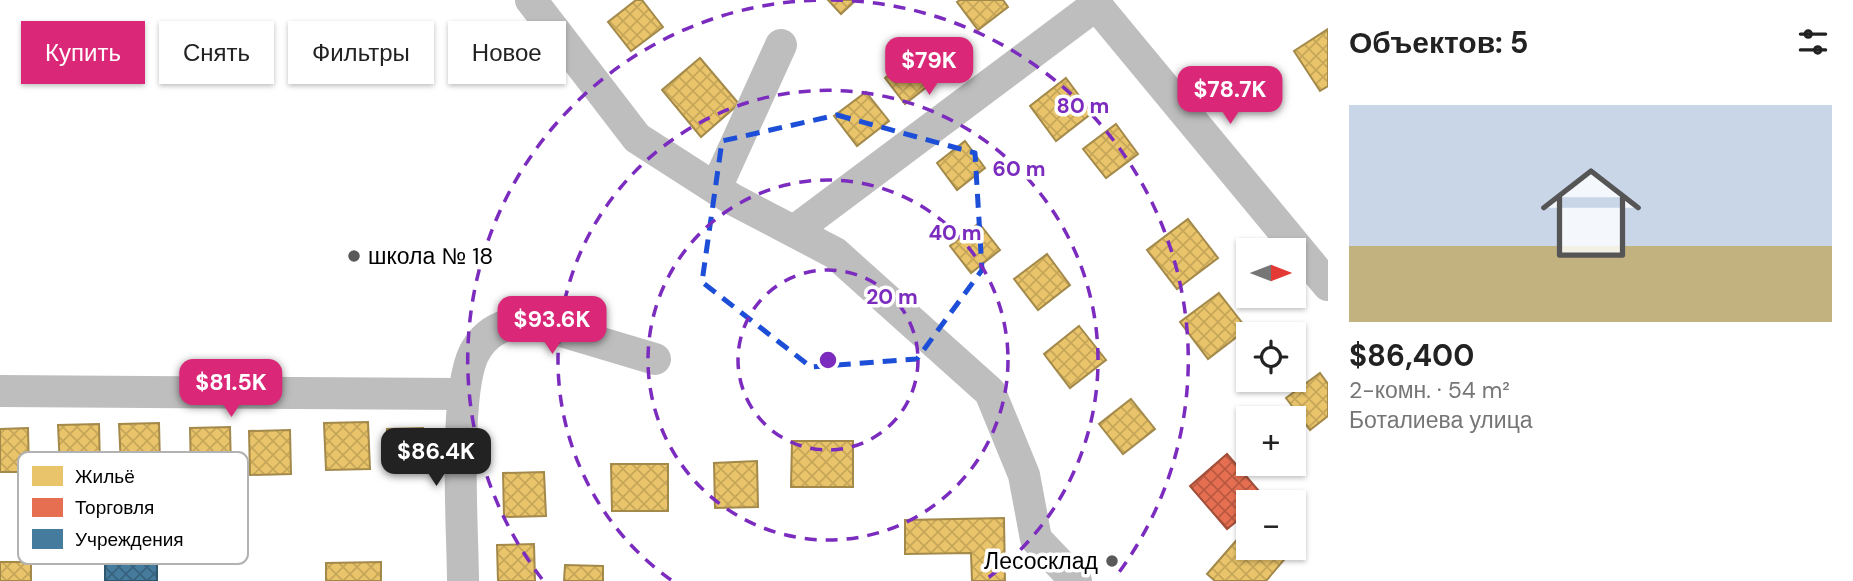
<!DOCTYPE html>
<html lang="ru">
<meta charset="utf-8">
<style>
body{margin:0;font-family:"DM Sans",sans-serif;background:#f2f2f2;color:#222;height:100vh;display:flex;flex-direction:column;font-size:26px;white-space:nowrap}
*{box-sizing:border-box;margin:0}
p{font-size:23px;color:#767676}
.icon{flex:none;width:38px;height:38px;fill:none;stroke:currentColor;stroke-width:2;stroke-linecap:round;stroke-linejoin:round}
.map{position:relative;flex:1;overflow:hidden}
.panel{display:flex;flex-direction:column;background:#fff;width:525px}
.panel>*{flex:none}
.banner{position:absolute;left:21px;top:21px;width:665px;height:63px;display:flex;gap:14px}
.needle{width:46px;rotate:90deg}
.controls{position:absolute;left:1236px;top:238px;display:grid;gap:14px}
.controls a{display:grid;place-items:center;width:70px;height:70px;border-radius:0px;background:#fff;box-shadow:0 2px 5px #0004;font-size:35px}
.price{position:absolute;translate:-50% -60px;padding:0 16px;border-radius:14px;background:#db2777;color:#fff;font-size:23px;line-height:46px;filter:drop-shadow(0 2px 4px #0008)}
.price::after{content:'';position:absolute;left:50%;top:42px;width:21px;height:16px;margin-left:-10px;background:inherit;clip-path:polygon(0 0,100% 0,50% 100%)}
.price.current{background:#222;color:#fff}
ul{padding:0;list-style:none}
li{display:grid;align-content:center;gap:14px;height:371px;padding:0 21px}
li span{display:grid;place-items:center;height:217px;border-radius:0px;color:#555}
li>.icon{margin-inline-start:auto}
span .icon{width:126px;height:126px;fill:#fffc;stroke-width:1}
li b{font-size:30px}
h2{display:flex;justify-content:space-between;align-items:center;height:84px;padding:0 21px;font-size:30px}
.chip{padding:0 24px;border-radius:0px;background:#fff;box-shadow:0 2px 5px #0004;font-size:24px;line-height:63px}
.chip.current{background:#db2777;color:#fff}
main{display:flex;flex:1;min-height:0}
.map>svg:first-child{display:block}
</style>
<main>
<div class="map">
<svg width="1328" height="581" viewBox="0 0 1328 581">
<defs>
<pattern id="homes-cross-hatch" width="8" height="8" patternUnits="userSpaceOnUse" patternTransform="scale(1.75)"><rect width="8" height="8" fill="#e9c46a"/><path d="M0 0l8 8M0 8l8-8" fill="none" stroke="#c6a75a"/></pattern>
<pattern id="shops-cross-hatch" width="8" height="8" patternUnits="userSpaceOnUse" patternTransform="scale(1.75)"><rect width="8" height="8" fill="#e76f51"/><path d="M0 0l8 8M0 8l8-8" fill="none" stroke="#b95941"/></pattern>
<pattern id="public-cross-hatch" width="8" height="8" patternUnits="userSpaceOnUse" patternTransform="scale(1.75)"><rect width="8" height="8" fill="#457b9d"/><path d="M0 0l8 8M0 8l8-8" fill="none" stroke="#37627e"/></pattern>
</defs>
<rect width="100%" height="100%" fill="#fff"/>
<g fill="url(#homes-cross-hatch)" stroke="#a3894a" stroke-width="2">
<polygon points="636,0 642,0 663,27 631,51 608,22"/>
<polygon points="828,0 856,0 841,14"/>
<polygon points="960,0 1003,0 1008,7 978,30 957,2"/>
<polygon points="1328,29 1328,86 1320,91 1294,51"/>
<polygon points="913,56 933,82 905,104 885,78"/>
<polygon points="700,58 739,104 701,137 662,90"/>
<polygon points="1066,78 1092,113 1056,141 1030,106"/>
<polygon points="866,92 889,121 857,146 834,116"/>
<polygon points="1116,124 1138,154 1106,178 1083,149"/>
<polygon points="965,141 985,168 957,190 937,163"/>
<polygon points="1188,219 1218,258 1177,289 1147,250"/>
<polygon points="979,223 1000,250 971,273 950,246"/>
<polygon points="1047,254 1070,285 1038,310 1014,279"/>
<polygon points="1219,293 1247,329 1208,359 1180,322"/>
<polygon points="1079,326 1106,360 1070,388 1044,354"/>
<polygon points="1320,373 1328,384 1328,416 1310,430 1286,398"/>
<polygon points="1131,399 1155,429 1123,454 1099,424"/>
<polygon points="368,422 370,469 326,470 324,423"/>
<polygon points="159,423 160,465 121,466 119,424"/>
<polygon points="99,424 100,467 60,468 58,425"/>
<polygon points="230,427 231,470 191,471 190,428"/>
<polygon points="28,428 29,472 0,472 0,429"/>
<polygon points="423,428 424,468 388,469 387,429"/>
<polygon points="290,430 291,474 250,475 249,431"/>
<polygon points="792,441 853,441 853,487 791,487"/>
<polygon points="757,461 758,507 715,508 714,463"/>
<polygon points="611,464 668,464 668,511 612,511"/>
<polygon points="544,472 546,516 504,517 503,473"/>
<polygon points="1004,518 1005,581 972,581 971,553 905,554 905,520"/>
<polygon points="1248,527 1248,548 1281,548 1289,554 1266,581 1215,581 1207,574"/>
<polygon points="534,544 535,581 498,581 497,545"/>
<rect x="0" y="562" width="31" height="19"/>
<polygon points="381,562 381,581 326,581 326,563"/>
<polygon points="565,565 603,566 603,581 564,581"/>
</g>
<polygon fill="url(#shops-cross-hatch)" stroke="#a24e39" stroke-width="2" points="1227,454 1264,497 1259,502 1248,502 1248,512 1227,529 1190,486"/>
<rect fill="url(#public-cross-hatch)" stroke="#30566e" stroke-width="2" x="105" y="548" width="52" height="33"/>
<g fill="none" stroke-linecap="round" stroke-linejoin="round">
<g stroke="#bebebe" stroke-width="32">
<polyline points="531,0 637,138 732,199 835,253 990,392 1024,475 1036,539 1076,581"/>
<polyline points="1092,0 1328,285"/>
<polyline points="716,188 781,45"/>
<polyline points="794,231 1096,5"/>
<polyline points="0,391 462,394"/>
<path d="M463,581C463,532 452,384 477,348C490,328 509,322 531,322L655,359"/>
</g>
</g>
<path fill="none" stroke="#1d4ed8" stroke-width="5" stroke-dasharray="14 9" stroke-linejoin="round" d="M837,115L975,153L982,270L917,359L811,367L702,282L722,141Z"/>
<g fill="none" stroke="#7b2cbf" stroke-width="3.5" stroke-dasharray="12 9">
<circle cx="828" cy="360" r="90"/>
<circle cx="828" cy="360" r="180"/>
<path d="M671 580A270 270 0 1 1 985 580"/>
<path d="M542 579A360 360 0 0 1 825 0M831 0A360 360 0 0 1 1114 579"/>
</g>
<g fill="#595959" stroke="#fff" stroke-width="2.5">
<circle cx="354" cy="256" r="7"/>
<circle cx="1112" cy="561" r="7"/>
</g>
<g text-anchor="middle" stroke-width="7" stroke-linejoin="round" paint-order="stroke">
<g font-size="23" fill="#000" stroke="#fff" text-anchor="start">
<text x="368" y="264">школа № 18</text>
<text x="1098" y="569" text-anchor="end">Лесосклад</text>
</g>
</g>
<rect x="18" y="452" width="230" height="112" rx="10" fill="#fff" stroke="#b2b2b2" stroke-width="2"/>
<rect x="32" y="466" width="31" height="20" fill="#e9c46a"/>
<rect x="32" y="498" width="31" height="19" fill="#e76f51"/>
<rect x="32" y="529" width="31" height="20" fill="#457b9d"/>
<g font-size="19" fill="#000">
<text x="75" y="483">Жильё</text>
<text x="75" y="514">Торговля</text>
<text x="75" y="546">Учреждения</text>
</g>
<circle cx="828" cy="360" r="10" fill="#7b2cbf" stroke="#fff" stroke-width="3.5"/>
<g font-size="21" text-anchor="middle" font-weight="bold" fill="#7b2cbf" stroke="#fff" stroke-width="7" stroke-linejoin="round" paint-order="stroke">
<text x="1083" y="113">80 m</text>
<text x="1019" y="176">60 m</text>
<text x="955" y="240">40 m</text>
<text x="892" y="304">20 m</text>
</g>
</svg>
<div class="controls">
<a><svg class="needle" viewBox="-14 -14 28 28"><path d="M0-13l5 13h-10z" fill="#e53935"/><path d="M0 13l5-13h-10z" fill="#767676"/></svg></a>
<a><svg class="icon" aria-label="locate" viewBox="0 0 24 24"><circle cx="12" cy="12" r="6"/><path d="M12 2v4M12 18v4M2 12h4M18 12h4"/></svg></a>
<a>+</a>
<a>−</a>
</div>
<b class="price" style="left:929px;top:97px">$79K</b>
<b class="price" style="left:1230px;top:126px">$78.7K</b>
<b class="price" style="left:552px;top:356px">$93.6K</b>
<b class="price" style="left:231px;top:419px">$81.5K</b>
<b class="price current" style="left:436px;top:488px">$86.4K</b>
<div class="banner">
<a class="chip current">Купить</a>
<a class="chip">Снять</a>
<a class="chip">Фильтры</a>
<a class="chip">Новое</a>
</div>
</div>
<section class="panel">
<h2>Объектов: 5<svg class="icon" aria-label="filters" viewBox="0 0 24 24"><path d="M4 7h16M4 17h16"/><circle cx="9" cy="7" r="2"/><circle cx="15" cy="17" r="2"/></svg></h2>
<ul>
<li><span style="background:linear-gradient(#c9d6e8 65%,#c2b280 0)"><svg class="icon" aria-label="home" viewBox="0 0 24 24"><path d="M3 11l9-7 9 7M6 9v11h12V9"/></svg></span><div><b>$86,400</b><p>2-комн. · 54 m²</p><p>Боталиева улица</p></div></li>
</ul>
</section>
</main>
